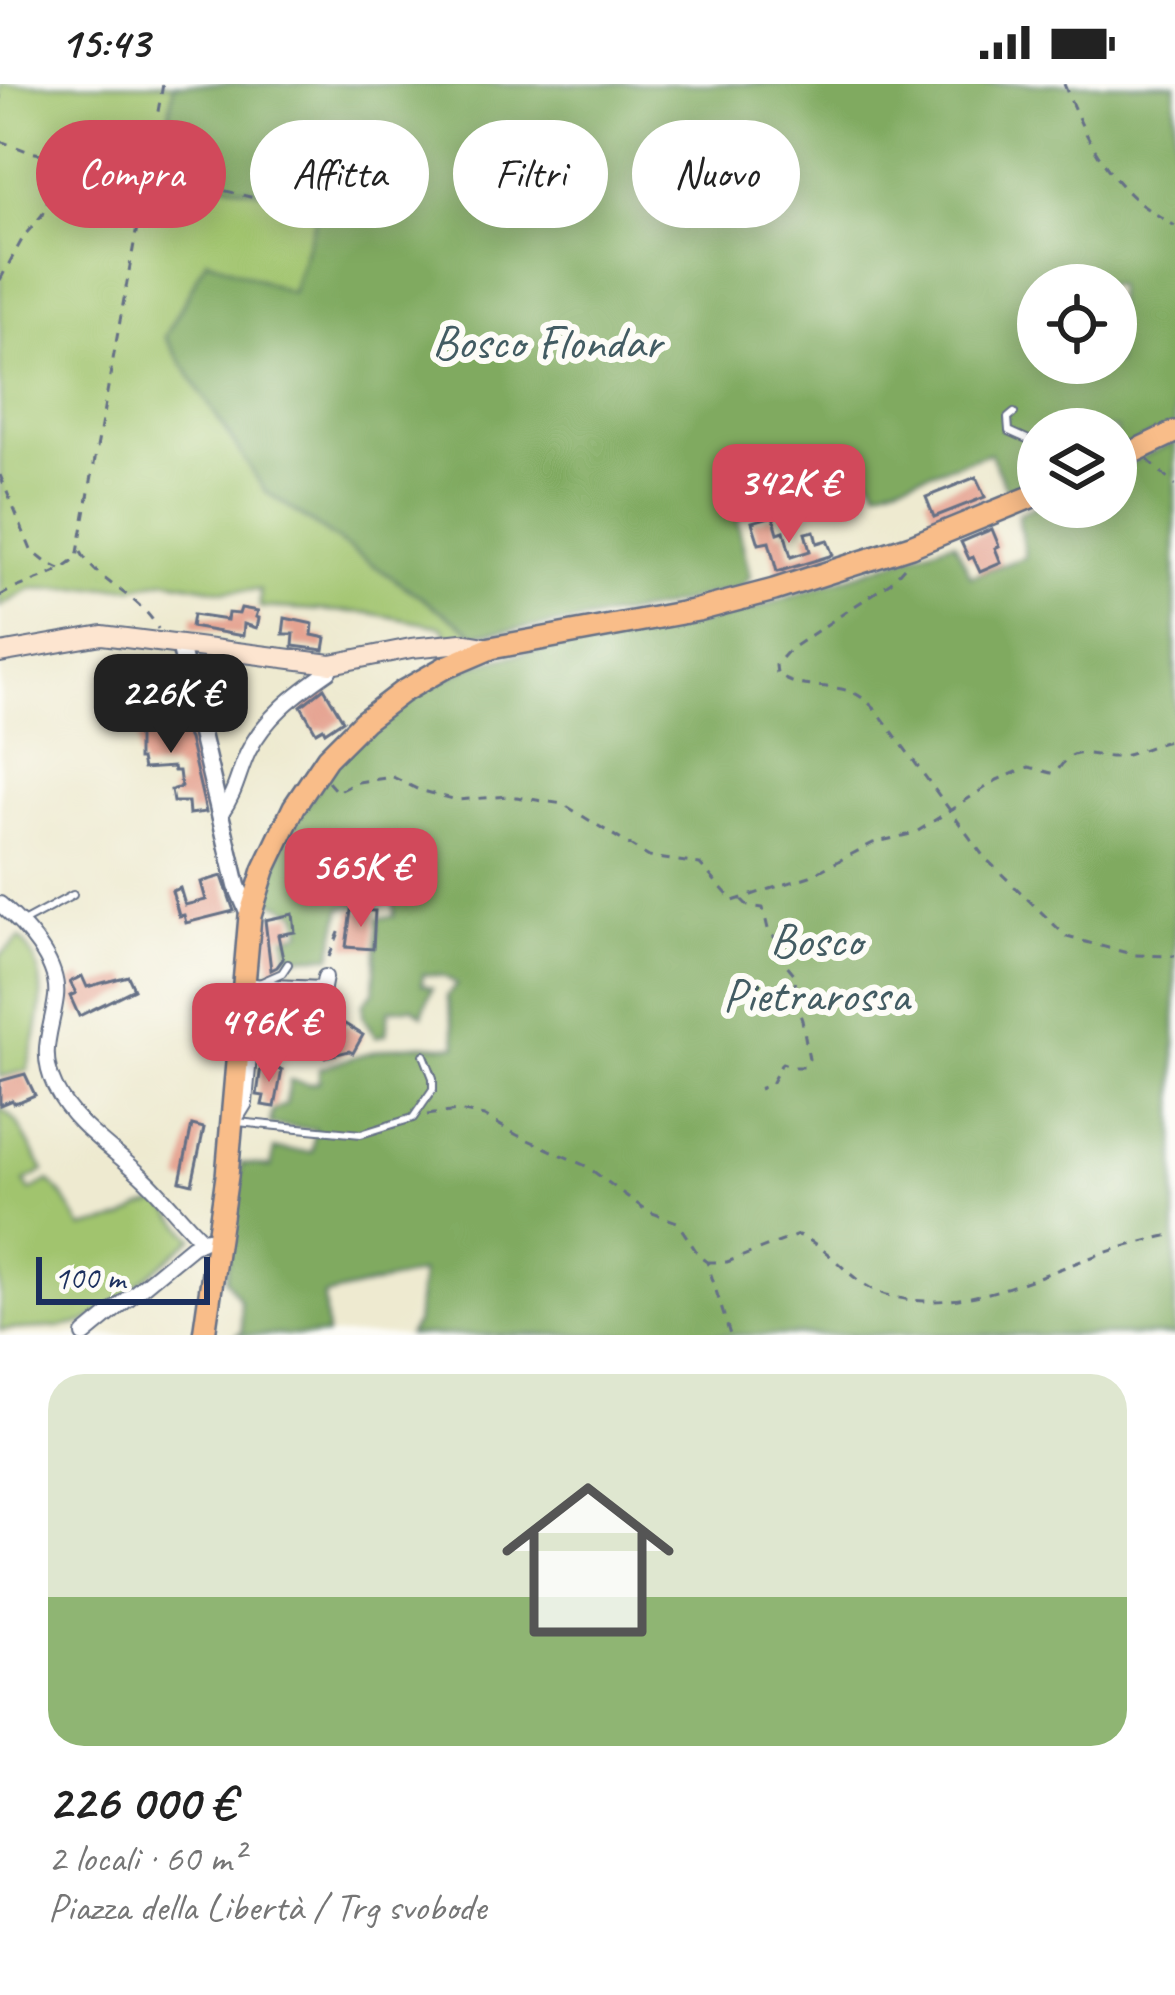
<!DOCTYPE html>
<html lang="it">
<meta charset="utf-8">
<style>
body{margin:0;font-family:Caveat,sans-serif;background:#f2f2f2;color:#222;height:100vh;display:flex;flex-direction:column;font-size:45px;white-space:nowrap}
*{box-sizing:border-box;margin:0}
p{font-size:39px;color:#767676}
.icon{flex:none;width:66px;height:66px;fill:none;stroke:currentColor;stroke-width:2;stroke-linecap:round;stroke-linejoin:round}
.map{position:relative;height:1251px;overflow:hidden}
.details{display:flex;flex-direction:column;background:#fff;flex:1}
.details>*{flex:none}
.banner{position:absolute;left:36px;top:36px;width:1104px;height:108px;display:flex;gap:24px}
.fabs{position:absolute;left:1017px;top:180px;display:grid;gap:24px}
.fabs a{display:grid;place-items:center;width:120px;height:120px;border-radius:50%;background:#fff;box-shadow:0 6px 30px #0003;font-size:60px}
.scale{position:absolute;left:36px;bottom:30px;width:174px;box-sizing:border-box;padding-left:12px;border:6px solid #1b2f5e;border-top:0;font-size:33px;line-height:42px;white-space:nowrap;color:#1b2f5e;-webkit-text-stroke:9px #fdfcf7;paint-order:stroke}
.price{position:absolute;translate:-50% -102px;padding:0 27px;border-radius:24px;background:#d1495b;color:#fff;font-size:39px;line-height:78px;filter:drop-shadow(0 3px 6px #0008)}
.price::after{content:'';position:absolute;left:50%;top:72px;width:36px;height:27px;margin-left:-18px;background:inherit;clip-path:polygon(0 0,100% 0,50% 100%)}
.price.selected{background:#222;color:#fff}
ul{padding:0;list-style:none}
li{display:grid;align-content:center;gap:24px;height:636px;padding:0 48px}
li+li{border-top:3px solid #e0e0e0}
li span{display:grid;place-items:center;height:372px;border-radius:36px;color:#555}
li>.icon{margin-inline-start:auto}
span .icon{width:216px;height:216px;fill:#fffc;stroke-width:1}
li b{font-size:51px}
.pill{padding:0 42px;border-radius:54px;background:#fff;box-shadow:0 6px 30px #0003;font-size:42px;line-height:108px}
.pill.selected{background:#d1495b;color:#fff}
.status{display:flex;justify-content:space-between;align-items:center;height:84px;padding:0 60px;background:#fff;direction:ltr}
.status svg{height:33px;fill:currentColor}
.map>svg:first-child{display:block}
</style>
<div class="status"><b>15:43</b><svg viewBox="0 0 49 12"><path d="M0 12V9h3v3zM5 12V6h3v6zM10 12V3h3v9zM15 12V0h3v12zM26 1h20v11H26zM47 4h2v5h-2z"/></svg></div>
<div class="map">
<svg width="1175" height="1251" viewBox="0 0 1175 1251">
<rect width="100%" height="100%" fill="#fdfcf7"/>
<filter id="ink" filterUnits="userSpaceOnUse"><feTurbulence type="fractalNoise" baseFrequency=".00833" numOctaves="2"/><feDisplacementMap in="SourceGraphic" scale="24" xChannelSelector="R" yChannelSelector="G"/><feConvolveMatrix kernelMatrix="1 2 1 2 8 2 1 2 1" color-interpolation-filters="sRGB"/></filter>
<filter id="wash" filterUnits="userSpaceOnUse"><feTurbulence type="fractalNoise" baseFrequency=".004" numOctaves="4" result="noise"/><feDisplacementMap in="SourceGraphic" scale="48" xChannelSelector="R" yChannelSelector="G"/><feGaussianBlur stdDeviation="2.7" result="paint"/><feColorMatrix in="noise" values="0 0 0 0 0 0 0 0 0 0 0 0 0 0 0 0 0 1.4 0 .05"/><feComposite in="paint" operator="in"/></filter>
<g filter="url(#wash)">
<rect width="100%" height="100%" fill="#eeead0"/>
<g fill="#a1c46e" stroke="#5e7a66" stroke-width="3">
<polygon points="0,0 174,0 161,85 321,121 292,209 265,407 475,550 447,553 443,543 370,529 260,523 260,506 224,507 166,496 135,503 31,505 0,523"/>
<path d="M20,854C55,891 39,941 27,986L0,993V872Z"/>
<polygon points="0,1023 16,1037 44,1087 24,1098 30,1107 49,1097 64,1113 82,1144 123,1135 142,1123 161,1118 193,1154 121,1214 87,1238 60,1243 0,1246"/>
</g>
<g fill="#80aa61" stroke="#4e6c60" stroke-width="3" fill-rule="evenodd">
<path d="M174,0H1175V341L1116,367V345H1038V399L1009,411L990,369L878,405L863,383L737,435L750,493L741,503L655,525L571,539L475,550L265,407L165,253L207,175L292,209L320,121L161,85ZM1038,201H1116V279H1038Z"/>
<path d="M1175,358V1251H408L416,1239L421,1189L324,1212L327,1251H236L242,1247L240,1217L226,1195L242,1079L271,1083L274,1065L312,1068L315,1045L270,1041L272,1027L286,1020L290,996L309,1000L319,998V985C350,974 383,962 417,961C431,960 443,964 457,961L447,912L457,900L443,892L423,890L422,900L432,904L422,931L412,923L389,926L386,950L376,953L363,933V919L374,907L378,834L394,832V819L342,823L331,872L288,873L285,853L302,848L298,829L264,814L283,761L328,685L358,652L421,606L474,581L527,568L669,546L749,527L954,457L971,492L1025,473L1018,430L1038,421L1116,423V385Z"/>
</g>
<g id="blocks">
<g fill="#e5a391">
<polygon points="976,393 985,413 934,433 926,413"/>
<polygon points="773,432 778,449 784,447 791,473 810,467 805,449 814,447 817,459 827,456 833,471 777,488 769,458 759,460 752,438"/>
<polygon points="992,445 999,462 995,464 1001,479 980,488 973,473 969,475 961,458"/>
<polygon points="241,524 258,527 256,533 259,534 257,544 244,540 243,552 191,543 193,531 227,536 228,529 239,530"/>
<polygon points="285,534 313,540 312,551 326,554 324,566 293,562 294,550 283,550"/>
<polygon points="135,577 160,577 160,593 146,593 146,610 139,610 139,613 123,613 123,603 126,603 126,585 135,585"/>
<polygon points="324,604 343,636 325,648 323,644 316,648 301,622"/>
<polygon points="172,622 189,655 206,728 189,730 188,718 173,718 171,706 181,703 179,687 174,687 173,683 143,685 141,675 138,675 138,643 156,634 155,628"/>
<polygon points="222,792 234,827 186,839 184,831 179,832 172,807 180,804 185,821 206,816 201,798"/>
<polygon points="351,826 375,827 373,865 346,863"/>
<polygon points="293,830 295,848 278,851 283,875 277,883 271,886 265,836"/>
<polygon points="82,892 87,903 128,892 134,905 79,932 70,912 76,909 70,898"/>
<polygon points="345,940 363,951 353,969 349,967 325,973 320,956 340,948"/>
<polygon points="261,982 282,986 275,1023 262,1021 264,1012 257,1011"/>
<polygon points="25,990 35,1011 21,1017 13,1019 12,1016 0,1021 0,997"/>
<polygon points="192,1041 204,1044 192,1100 180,1097"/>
</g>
</g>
</g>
<g filter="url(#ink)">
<use href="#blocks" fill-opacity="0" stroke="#657086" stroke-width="3"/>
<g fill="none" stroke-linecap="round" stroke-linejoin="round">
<defs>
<g id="service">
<polyline points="1014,329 1008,334 1009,347 1038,360"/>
<polyline points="23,838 73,811"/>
<polyline points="257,900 282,889 288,880"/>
<polyline points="237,1038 361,1050 403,1037 413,1034 433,1005 433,994 424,971"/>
</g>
<g id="minor">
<path d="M221,729C237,706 237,692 248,668C265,633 297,609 329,587L331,580"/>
<path d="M0,820C24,841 60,878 56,913C52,947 38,967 55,1003C74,1042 114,1065 145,1095C165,1114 182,1137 202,1156"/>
<polyline points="248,902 323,905"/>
<polyline points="316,941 325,893"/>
<polyline points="237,1032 245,1019 255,902"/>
<polyline points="84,1251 192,1162 207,1155"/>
</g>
<polyline id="tertiary" points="180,561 237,802 250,832"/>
<polyline id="secondary" points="0,569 102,551 331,580 411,564 462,559 491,564"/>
<g id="primary">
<polyline points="1116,376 1175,348"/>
<polyline points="204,1251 227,1092 250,832 264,786 294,723 327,674 364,637 402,608 444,584 491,564 698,526 774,506 911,462 1038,410"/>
</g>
</defs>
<use href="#service" stroke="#657086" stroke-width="10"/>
<use href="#minor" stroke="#657086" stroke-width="18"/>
<use href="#tertiary" stroke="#657086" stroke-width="21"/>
<use href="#secondary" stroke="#657086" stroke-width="22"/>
<use href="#primary" stroke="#657086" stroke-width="26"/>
<g stroke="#657086" stroke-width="3" stroke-dasharray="9 9" stroke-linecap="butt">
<path d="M1064,0C1080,41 1101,85 1135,115C1146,126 1162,133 1175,142"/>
<polyline points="0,11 0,15"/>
<polyline points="0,57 30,68 59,73 79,75 127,74 147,87 282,121 298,85"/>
<polyline points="0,196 24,152 42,131 57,92 69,85 79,75"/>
<polyline points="1148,376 1175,402"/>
<polyline points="0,391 31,466 47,479 60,485"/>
<path d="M81,468C98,500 141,511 158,545"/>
<path d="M904,483L891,498L790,565L776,581L777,590C800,608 829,598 854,609C863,613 871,621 878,628L984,773L1067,853L1135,871L1175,872"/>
<path d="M0,512C25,497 56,494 77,474L163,0"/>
<path d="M328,698L337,708L358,698L393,693L419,706L457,716L510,712L563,720L649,773L700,780L733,817L810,792L873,759L915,749L997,696L1029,683L1055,690C1061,682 1066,672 1077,670C1090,668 1104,674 1117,673C1138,670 1153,659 1175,656"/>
<polyline points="742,816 748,822 763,824 769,849 782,859 785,879 796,892 794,914 802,936 809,975 804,983 793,983 782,979 771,1000 759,1005"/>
<polyline points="329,873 340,846 350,844"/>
<polyline points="427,1031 458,1027 484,1032 517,1051 586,1082 647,1127 677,1138 700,1173 707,1178 730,1251"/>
<path d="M707,1178H727L798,1151C830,1163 848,1197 881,1209C953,1234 1029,1195 1095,1172C1121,1163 1148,1156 1175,1150"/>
</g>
<use href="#service" stroke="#fff" stroke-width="6"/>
<use href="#minor" stroke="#fff" stroke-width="14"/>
<use href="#tertiary" stroke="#fff" stroke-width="16"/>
<use href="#secondary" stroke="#fde5d0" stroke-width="18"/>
<use href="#primary" stroke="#f9bd89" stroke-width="21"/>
</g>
</g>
<g text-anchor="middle" stroke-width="12" stroke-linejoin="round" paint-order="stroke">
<g font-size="48" fill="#435c63" stroke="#fdfcf7">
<text x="547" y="274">Bosco Flondar</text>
<text x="816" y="872">Bosco<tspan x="816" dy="55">Pietrarossa</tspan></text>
</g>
</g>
</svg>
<div class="fabs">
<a><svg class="icon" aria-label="locate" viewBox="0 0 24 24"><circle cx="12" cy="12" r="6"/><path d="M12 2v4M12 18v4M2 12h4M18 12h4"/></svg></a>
<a><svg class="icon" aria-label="layers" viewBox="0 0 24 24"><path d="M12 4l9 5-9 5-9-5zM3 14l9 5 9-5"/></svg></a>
</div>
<div class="scale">100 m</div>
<b class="price" style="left:789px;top:462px">342K €</b>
<b class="price selected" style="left:171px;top:672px">226K €</b>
<b class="price" style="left:361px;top:846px">565K €</b>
<b class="price" style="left:269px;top:1001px">496K €</b>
<div class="banner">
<a class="pill selected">Compra</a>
<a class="pill">Affitta</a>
<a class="pill">Filtri</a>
<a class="pill">Nuovo</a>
</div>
</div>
<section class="details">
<ul>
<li><span style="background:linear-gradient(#dfe7d0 60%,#8fb573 0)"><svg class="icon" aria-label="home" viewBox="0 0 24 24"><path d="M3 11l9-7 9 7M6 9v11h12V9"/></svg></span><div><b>226 000 €</b><p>2 locali · 60 m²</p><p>Piazza della Libertà / Trg svobode</p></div></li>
</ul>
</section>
